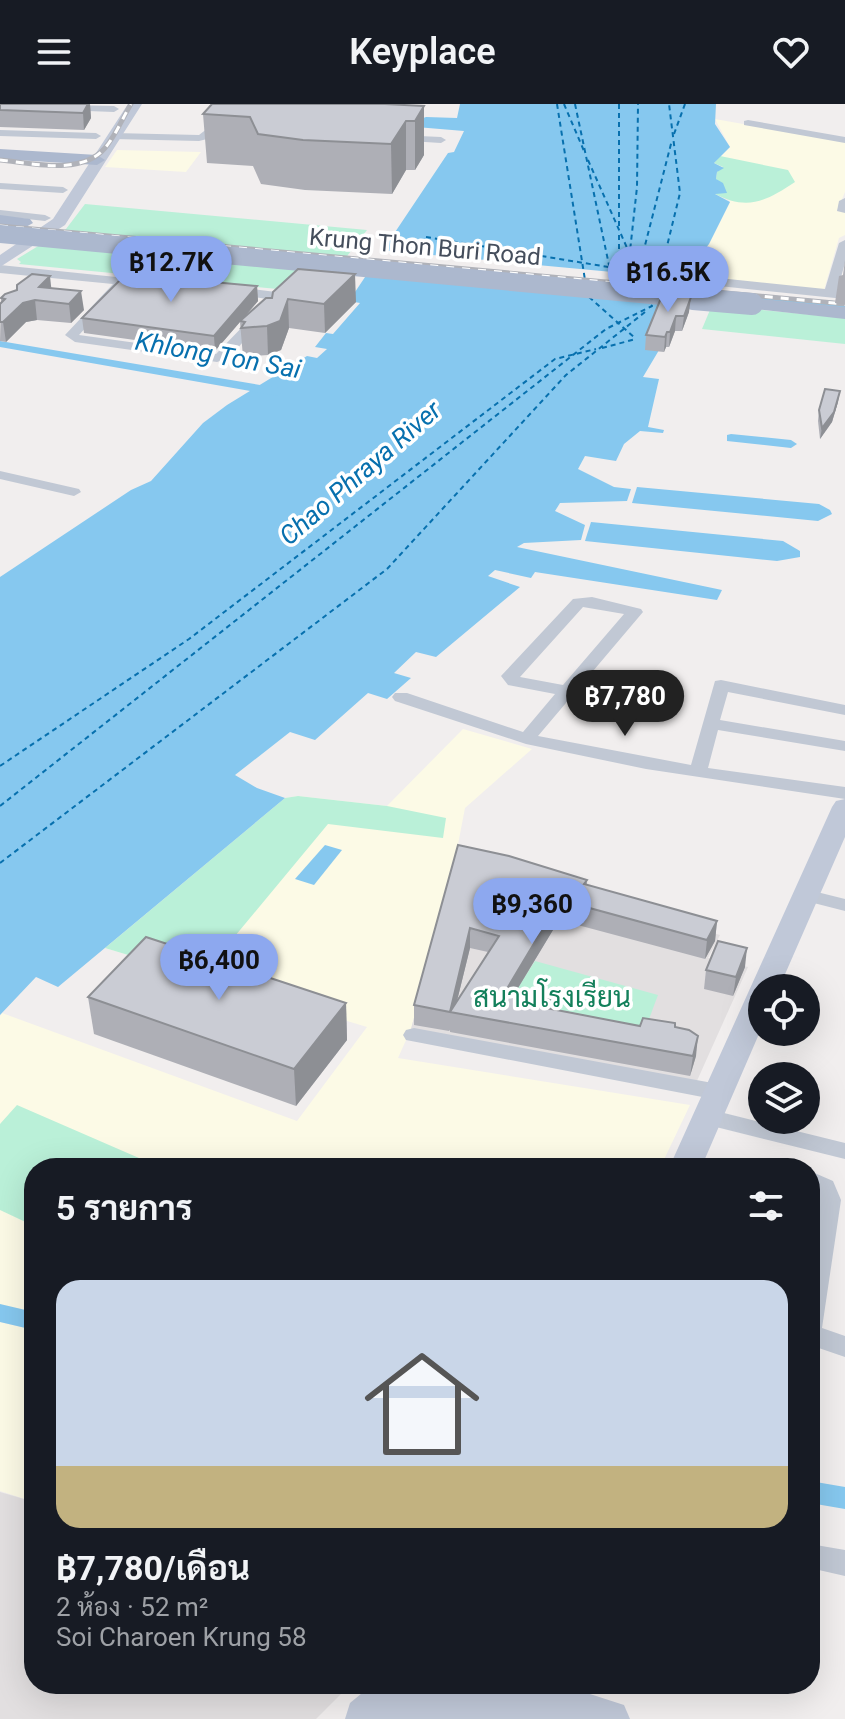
<!DOCTYPE html>
<html lang="th">
<meta charset="utf-8">
<style>
body{margin:0;font-family:Roboto,Sarabun,sans-serif;background:#20242c;color:#f1f3f6;height:100vh;display:flex;flex-direction:column;font-size:30px;white-space:nowrap}
*{box-sizing:border-box;margin:0}
p{font-size:26px;color:#9ea1a6}
.icon{flex:none;width:44px;height:44px;fill:none;stroke:currentColor;stroke-width:2;stroke-linecap:round;stroke-linejoin:round}
.map{position:relative;flex:1;overflow:hidden}
.details{position:absolute;left:24px;top:1054px;width:796px;height:536px;display:flex;flex-direction:column;background:#171b24;border-radius:32px;box-shadow:0 8px 32px #0002}
.details>*{flex:none}
.tools{position:absolute;left:748px;top:870px;display:grid;gap:16px}
.tools a{display:grid;place-items:center;width:72px;height:72px;border-radius:50%;background:#171b24;box-shadow:0 8px 32px #0002;font-size:40px}
.price{position:absolute;translate:-50% -68px;padding:0 18px;border-radius:28px;background:#8da8ef;color:#111;font-size:26px;line-height:52px;filter:drop-shadow(0 2px 4px #0008)}
.price::after{content:'';position:absolute;left:50%;top:48px;width:24px;height:18px;margin-left:-12px;background:inherit;clip-path:polygon(0 0,100% 0,50% 100%)}
.price.active{background:#222;color:#fff}
ul{padding:0;list-style:none}
li{display:grid;align-content:center;gap:16px;height:424px;padding:0 32px}
li span{display:grid;place-items:center;height:248px;border-radius:24px;color:#555}
li>.icon{margin-inline-start:auto}
span .icon{width:144px;height:144px;fill:#fffc;stroke-width:1}
li b{font-size:34px}
h2{display:flex;justify-content:space-between;align-items:center;height:96px;padding:0 32px;font-size:34px}
header{display:flex;justify-content:space-between;align-items:center;height:104px;padding:0 32px;background:#171b24;font-size:36px;font-weight:600}
.map>svg:first-child{display:block}
</style>
<header><svg class="icon" aria-label="menu" viewBox="0 0 24 24"><path d="M4 6h16M4 12h16M4 18h16"/></svg>Keyplace<svg class="icon" aria-label="heart" viewBox="0 0 24 24"><path d="M12 20l-8-8c-3-5 5-10 8-4 3-6 11-1 8 4z"/></svg></header>
<div class="map">
<svg width="845" height="1615" viewBox="0 0 845 1615">
<rect width="100%" height="100%" fill="#f1eeee"/>
<g fill="#fcfae6">
<polygon points="715,15 845,38 845,88 837,107 845,108 845,131 839,134 824,186 693,173 692,160 709,140 730,98 716,75 714,59 730,43"/>
<polygon points="117,46 201,48 186,68 105,63"/>
<polygon points="463,625 532,645 465,704 455,756 411,925 398,954 690,1001 660,1064 34,1064 34,1214 0,1206 0,912 2,909 297,1017 367,923 105,844 285,694 298,692 387,702"/>
<polygon points="0,1218 34,1226 34,1398 0,1387"/>
</g>
<g fill="#e2dfe0">
<polygon points="455,756 720,831 708,854 748,863 696,979 411,925"/>
<polygon points="0,1388 34,1398 34,1580 338,1580 347,1584 316,1615 0,1615"/>
</g>
<g fill="#baf0d8">
<path d="M720,52L788,66L795,78C765,98 747,107 713,89H726L716,75L717,68L723,63L714,59Z"/>
<polygon points="85,100 367,126 319,189 19,160 21,158 17,155 66,125"/>
<polygon points="712,201 845,214 845,240 702,225"/>
<polygon points="298,692 387,702 446,714 443,734 328,720 201,873 105,844 285,694"/>
<polygon points="535,857 658,891 639,942 498,914"/>
<polygon points="17,1001 162,1064 34,1064 34,1122 0,1106 0,1020"/>
</g>
<g fill="#86c8ef">
<polygon points="460,0 716,0 715,20 730,43 714,59 724,64 717,68 716,75 723,79 727,89 715,90 730,98 709,140 693,160 694,175 678,225 671,226 643,273 659,275 648,323 664,326 663,329 640,327 624,340 616,357 585,352 578,365 614,383 631,385 627,397 560,399 555,407 585,421 581,436 524,439 517,443 722,486 717,496 535,468 531,474 495,466 488,472 520,483 436,553 416,548 394,569 411,574 387,595 368,589 315,636 290,628 235,671 257,684 285,694 58,883 36,873 0,911 0,473 131,386 151,377 203,319 227,301 307,252 317,254 327,245 315,243 326,229 333,230 360,199 349,197 448,49 454,48 464,27 416,23 418,16 426,13 457,14"/>
<polygon points="637,383 819,400 830,406 832,410 818,417 632,399"/>
<polygon points="591,418 783,437 800,447 800,453 777,457 585,437"/>
<polygon points="325,741 342,746 314,781 295,775"/>
</g>
<polygon fill="#f1eeee" points="379,146 698,176 691,198 364,168"/>
<g fill="none" stroke-linecap="round" stroke-linejoin="round">
<g fill="#86c8ef" fill-rule="evenodd">
<polygon points="736,188 845,198 845,204 732,193 732,189"/>
<polygon points="0,237 278,284 284,288 278,292 0,243"/>
<polygon points="731,330 791,336 797,340 791,344 727,337 727,331"/>
<polygon points="0,1200 34,1208 34,1226 0,1218"/>
<polygon points="810,1377 845,1383 845,1405 810,1399"/>
</g>
<g stroke="#0770ae" stroke-width="2" stroke-dasharray="5 4" stroke-linecap="butt">
<polyline points="557,0 585,176"/>
<polyline points="564,0 584,47"/>
<polyline points="575,0 609,161 631,181"/>
<polyline points="619,0 619,125"/>
<polyline points="674,30 685,0"/>
<polyline points="588,56 644,182"/>
<polyline points="619,131 619,160 637,183"/>
<polyline points="426,133 675,174"/>
<polyline points="633,161 629,156 637,83 638,0"/>
<polyline points="652,181 652,170 641,157 672,36"/>
<polyline points="657,183 680,89 669,0"/>
<polyline points="589,193 635,234"/>
<polyline points="602,244 636,235"/>
<polyline points="0,662 189,535 555,255 596,245"/>
<polyline points="0,702 606,225 652,202 650,200"/>
<polyline points="0,759 387,465 566,271 645,208"/>
</g>
<g fill="#c1c8d4" fill-rule="evenodd">
<polygon points="64,1 114,2 119,5 114,8 61,6"/>
<polygon points="748,16 845,33 845,39 744,21 744,17"/>
<polygon points="212,21 230,24 215,27 211,34 199,37 114,35 109,32 114,29 199,31"/>
<polygon points="0,26 96,29 101,32 96,35 0,32"/>
<polygon points="397,31 441,33 446,36 441,39 393,36 393,32"/>
<polygon points="0,79 63,83 68,86 63,89 0,85"/>
<polygon points="845,94 845,109 837,107 839,97"/>
<polygon points="0,106 45,111 51,114 45,117 0,112"/>
<polygon points="845,136 845,159 837,187 845,187 845,195 719,182 713,178 719,174 825,185 839,139"/>
<polygon points="0,161 126,174 126,180 79,231 216,250 253,212 263,215 229,254 217,258 75,238 65,231 113,180 0,169"/>
<polygon points="230,182 276,188 282,192 263,212 257,208 267,195 226,189 226,183"/>
<polygon points="0,367 79,385 81,388 74,392 0,375"/>
<path d="M592,493L641,505L643,508L538,632L691,661L715,577L721,576L845,601V611L728,588L720,616L845,637V647L718,626L708,664L845,683V695L646,665L526,640L395,597L392,593L395,589H407L523,628L555,590L508,581L501,572L573,495ZM583,503L624,510L563,581L520,573Z"/>
<polygon points="805,785 845,795 845,807 798,795 795,791 798,787"/>
<polygon points="414,924 718,980 726,982 729,988 726,994 718,996 406,936 403,931 406,926"/>
<polygon points="708,1005 845,1039 845,1055 700,1019 697,1013 700,1007"/>
<polygon points="810,1067 833,1077 841,1096 822,1224 845,1232 845,1253 810,1241 810,1142 817,1096 815,1088 810,1086"/>
<polygon points="810,1440 845,1446 845,1472 810,1464"/>
</g>
<g fill="#c0c8d8" fill-rule="evenodd">
<polygon points="128,0 142,0 65,121 0,163 0,151 53,115"/>
<polygon points="845,695 845,733 779,884 762,884 762,923 701,1064 669,1064 832,703 836,697"/>
<polygon points="373,1580 559,1580 624,1601 630,1615 345,1615 350,1599"/>
</g>
<g fill="#acb8ce" fill-rule="evenodd">
<polygon points="0,45 97,51 105,56 97,61 0,55"/>
<polygon points="0,111 30,115 33,119 24,124 0,121"/>
<polygon points="752,194 845,203 845,215 745,204 742,200 745,196"/>
</g>
<defs>
<g id="rail">
<path d="M0,56C31,59 81,72 105,44C116,31 122,15 131,0"/>
<polyline points="0,122 845,200"/>
</g>
</defs>
<use href="#rail" stroke="#b0b2b9" stroke-width="5"/>
<use href="#rail" stroke="#fff" stroke-width="3" stroke-dasharray="8" stroke-linecap="butt"/>
<polyline stroke="#acb8ce" stroke-width="18" points="0,130 715,197"/>
<polyline stroke="#acb8ce" stroke-width="22" points="693,195 752,200"/>
</g>
<g fill="#aeafb6" fill-rule="evenodd">
<polygon points="0,0 90,0 91,14 84,26 0,23"/>
<polygon points="424,2 424,51 415,66 406,66 392,90 305,86 261,80 253,62 207,59 203,10"/>
<polygon points="845,156 845,201 835,199 839,172 843,171"/>
<polygon points="257,182 258,197 242,216 266,194 356,198 325,229 289,224 281,246 268,251 243,253 240,218 215,247 84,229 82,214"/>
<polygon points="51,184 84,206 71,219 37,216 26,218 6,238 0,237 1,194"/>
<polygon points="663,189 689,208 682,227 675,227 669,243 666,243 664,248 645,246 646,231"/>
<polygon points="838,298 832,318 820,335 818,317 819,306"/>
<path d="M458,741L587,776V781L717,817L715,837L705,855L559,816L515,889L549,904L640,922L675,923L696,952L690,972L450,928V926L449,927L414,921V901ZM470,844L488,848L457,897Z"/>
<polygon points="745,863 733,892 704,885 706,866"/>
<polygon points="88,893 346,899 347,936 296,1002 94,930"/>
</g>
<g fill="#8d8f94">
<polygon points="88,0 90,0 91,14 84,26 83,9"/>
<polygon points="424,2 424,51 415,66 415,17"/>
<polygon points="406,17 406,66 392,90 391,40"/>
<polygon points="355,170 356,198 325,229 324,200"/>
<polygon points="50,172 52,191 39,183"/>
<polygon points="257,182 258,197 215,247 214,232"/>
<polygon points="81,187 84,206 71,219 69,200"/>
<polygon points="691,193 689,208 682,227 684,212"/>
<polygon points="288,195 289,224 281,246 268,251 267,222"/>
<polygon points="35,196 37,216 26,218 6,238 3,218 23,199"/>
<polygon points="676,212 675,227 669,243 670,228"/>
<polygon points="667,228 666,243 664,248 665,233"/>
<polygon points="840,287 838,298 832,318 820,335 822,324"/>
<polygon points="560,796 559,816 504,907 505,888"/>
<polygon points="717,817 715,837 705,855 707,836"/>
<polygon points="470,824 470,844 454,909 450,908 449,927 450,908"/>
<polygon points="747,844 745,863 733,892 736,873"/>
<polygon points="346,899 347,936 296,1002 294,965"/>
<polygon points="698,932 696,952 690,972 693,952"/>
</g>
<g fill="#caccd4" stroke="#8d8f94" stroke-width="2">
<polygon points="0,0 88,0 83,9 0,6"/>
<polygon points="212,0 385,0 424,2 415,17 406,17 391,40 303,36 258,30 250,13 203,10"/>
<polygon points="298,165 355,170 324,200 288,195 280,217 267,222 241,224 245,218 240,217 266,194 272,194 273,188"/>
<polygon points="32,170 50,172 39,183 81,187 69,200 35,196 23,199 3,218 0,218 0,200 5,195 1,194 5,190 17,186 17,181"/>
<polygon points="126,170 257,182 214,232 82,214"/>
<polygon points="663,189 691,193 684,212 676,212 670,228 667,228 665,233 646,231"/>
<polygon points="825,285 840,287 834,308 822,324 819,306"/>
<polygon points="458,741 509,752 587,776 584,780 717,817 707,836 560,796 505,888 550,895 546,904 640,922 643,914 675,919 675,923 689,926 698,932 693,952 450,908 499,832 470,824 450,908 414,901"/>
<polygon points="146,833 346,899 294,965 88,893"/>
<polygon points="718,837 747,844 736,873 706,866"/>
</g>
<g text-anchor="middle" stroke-width="7" stroke-linejoin="round" paint-order="stroke">
<g font-size="24" fill="#454e5c" stroke="#fff">
<text transform="translate(425 143) rotate(5)" y="8">Krung Thon Buri Road</text>
</g>
<g font-size="26" font-style="italic" fill="#0770ae" stroke="#fff">
<text transform="translate(218 251) rotate(10)" y="9">Khlong Ton Sai</text>
<text transform="translate(360 369) rotate(-41)" y="9">Chao Phraya River</text>
</g>
<g font-size="28" fill="#13805b" stroke="#fff">
<text x="552" y="903">สนามโรงเรียน</text>
</g>
</g>
</svg>
<div class="tools">
<a><svg class="icon" aria-label="locate" viewBox="0 0 24 24"><circle cx="12" cy="12" r="6"/><path d="M12 2v4M12 18v4M2 12h4M18 12h4"/></svg></a>
<a><svg class="icon" aria-label="layers" viewBox="0 0 24 24"><path d="M12 4l9 5-9 5-9-5zM3 14l9 5 9-5"/></svg></a>
</div>
<b class="price" style="left:171px;top:200px">฿12.7K</b>
<b class="price" style="left:668px;top:210px">฿16.5K</b>
<b class="price active" style="left:625px;top:634px">฿7,780</b>
<b class="price" style="left:532px;top:842px">฿9,360</b>
<b class="price" style="left:219px;top:898px">฿6,400</b>
<section class="details">
<h2>5 รายการ<svg class="icon" aria-label="filters" viewBox="0 0 24 24"><path d="M4 7h16M4 17h16"/><circle cx="9" cy="7" r="2"/><circle cx="15" cy="17" r="2"/></svg></h2>
<ul>
<li><span style="background:linear-gradient(#c9d6e8 75%,#c2b280 0)"><svg class="icon" aria-label="home" viewBox="0 0 24 24"><path d="M3 11l9-7 9 7M6 9v11h12V9"/></svg></span><div><b>฿7,780/เดือน</b><p>2 ห้อง · 52 m²</p><p>Soi Charoen Krung 58</p></div></li>
</ul>
</section>
</div>
